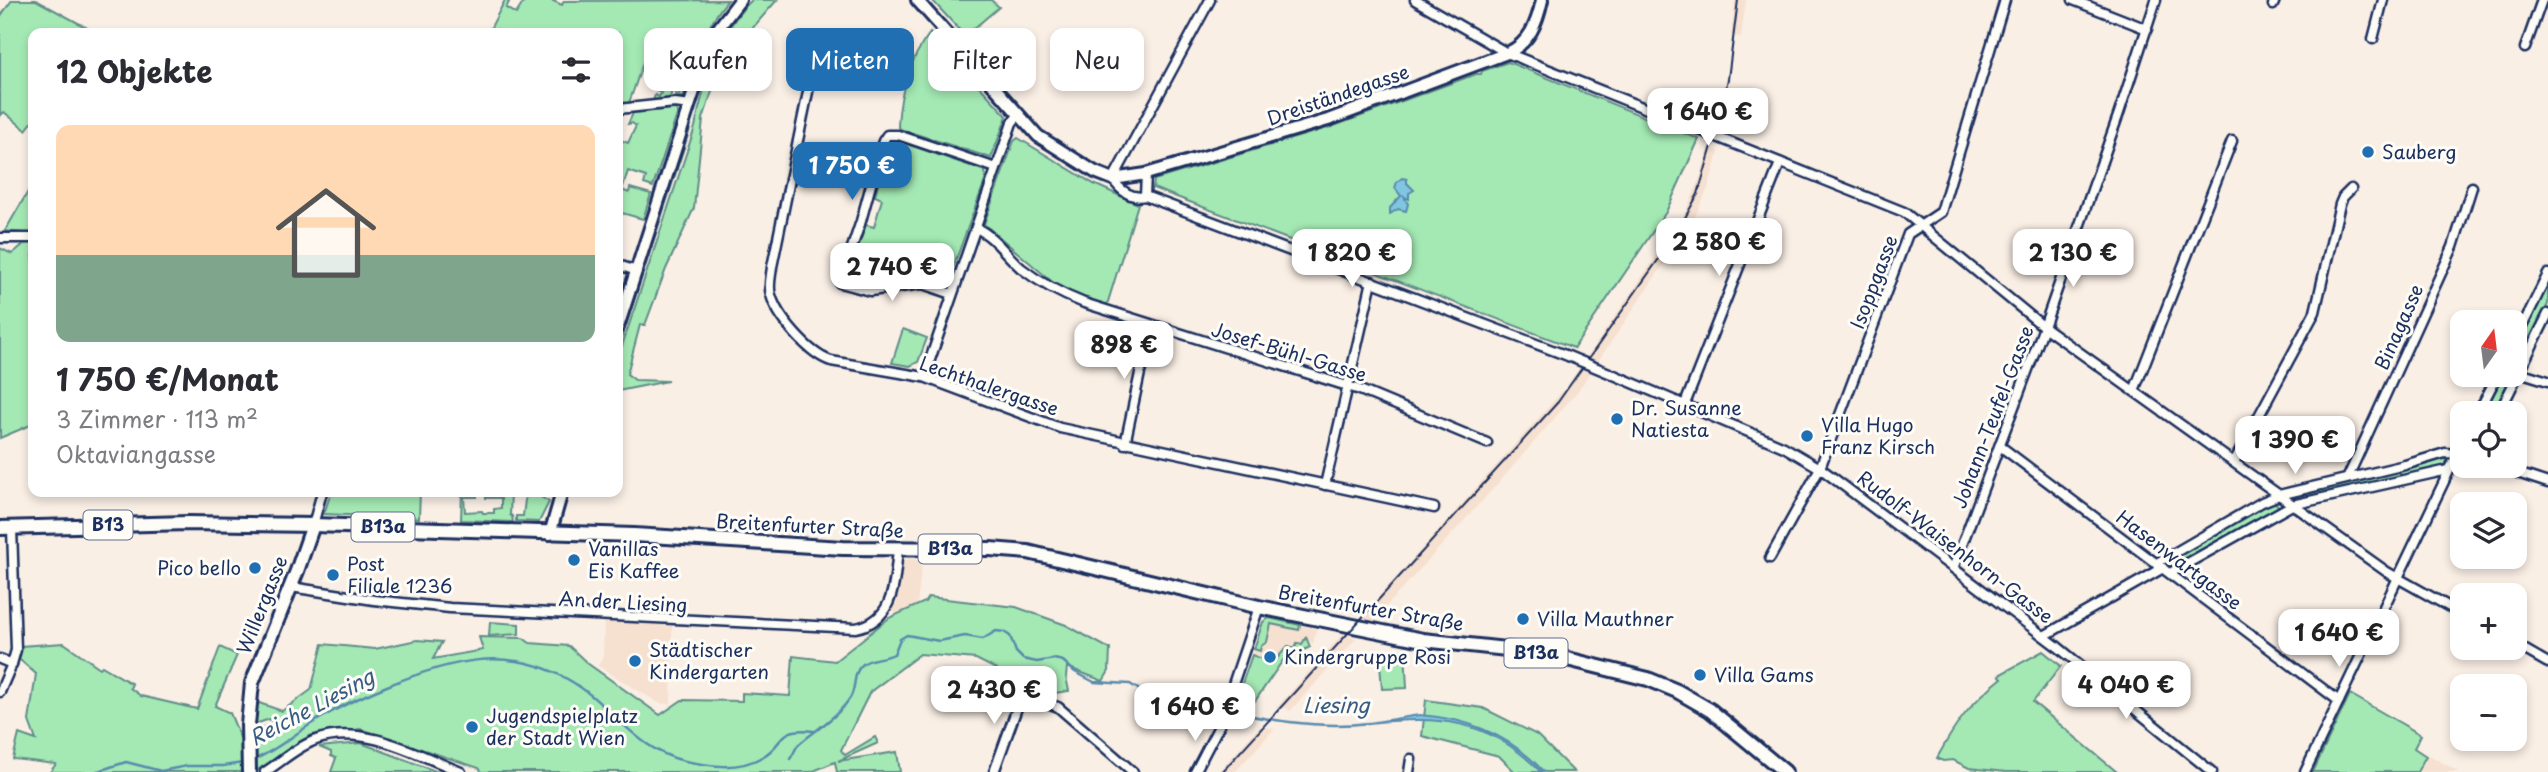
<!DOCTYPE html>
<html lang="de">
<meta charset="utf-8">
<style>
body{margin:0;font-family:"Playpen Sans",sans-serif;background:#f7f7f7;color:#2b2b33;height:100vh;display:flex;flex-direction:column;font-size:26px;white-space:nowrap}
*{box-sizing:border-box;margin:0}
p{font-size:23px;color:#7c7c81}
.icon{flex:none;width:38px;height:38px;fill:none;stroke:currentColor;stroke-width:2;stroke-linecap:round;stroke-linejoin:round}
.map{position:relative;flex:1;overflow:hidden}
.side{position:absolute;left:28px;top:28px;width:595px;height:469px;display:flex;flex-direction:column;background:#fff;border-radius:14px;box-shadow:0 4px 10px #0003}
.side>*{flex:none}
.guide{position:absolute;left:644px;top:28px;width:665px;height:63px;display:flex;gap:14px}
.needle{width:46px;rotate:14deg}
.buttons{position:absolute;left:2450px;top:310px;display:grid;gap:14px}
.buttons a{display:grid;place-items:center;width:77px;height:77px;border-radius:14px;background:#fff;box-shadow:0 4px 10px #0003;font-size:35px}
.price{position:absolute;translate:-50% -60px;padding:0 16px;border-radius:14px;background:#fff;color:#222;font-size:23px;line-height:46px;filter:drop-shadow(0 2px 4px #0008)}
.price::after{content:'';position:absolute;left:50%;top:42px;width:21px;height:16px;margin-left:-10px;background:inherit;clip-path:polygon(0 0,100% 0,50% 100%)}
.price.current{background:#1f6fb2;color:#fff}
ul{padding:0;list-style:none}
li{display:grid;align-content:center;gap:14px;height:371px;padding:0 28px}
li span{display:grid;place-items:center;height:217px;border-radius:14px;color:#555}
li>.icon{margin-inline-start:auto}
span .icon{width:126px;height:126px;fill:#fffc;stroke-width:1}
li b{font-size:30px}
h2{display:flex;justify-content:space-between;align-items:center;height:84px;padding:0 28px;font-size:30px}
.tag{padding:0 24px;border-radius:14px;background:#fff;box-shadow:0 4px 10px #0003;font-size:24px;line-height:63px}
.tag.current{background:#1f6fb2;color:#fff}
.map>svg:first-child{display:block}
</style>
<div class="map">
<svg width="2548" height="772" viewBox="0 0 2548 772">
<rect width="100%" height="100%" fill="#faefe5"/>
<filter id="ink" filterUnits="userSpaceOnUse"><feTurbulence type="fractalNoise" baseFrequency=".0143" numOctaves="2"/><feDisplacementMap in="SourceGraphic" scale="14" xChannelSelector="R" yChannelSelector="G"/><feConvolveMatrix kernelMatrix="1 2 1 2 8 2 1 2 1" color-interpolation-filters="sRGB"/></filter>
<g filter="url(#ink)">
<g fill="#f6e0cf">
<polygon points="1735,0 1746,0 1741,37 1731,35"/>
<polygon points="1709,148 1719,151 1708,188 1693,221 1577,392 1501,480 1372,622 1368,619 1359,619 1568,385 1683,217 1698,184"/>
<polygon points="907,559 922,560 917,606 898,614 892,611 898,596 902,564"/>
<polygon points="1269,618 1316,629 1313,644 1308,640 1306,643 1310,647 1306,651 1283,660 1255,701 1238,695 1263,622"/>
<polygon points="604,622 672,626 671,704 659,703 598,666 603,657"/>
<polygon points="1343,634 1346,637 1350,636 1354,639 1357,638 1290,711 1286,708 1276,708"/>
<polygon points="1260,726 1264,729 1268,727 1274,729 1235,772 1218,772"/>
<polygon points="2429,755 2459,772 2419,772"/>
</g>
<g fill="#a4e9b4" stroke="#608c89" stroke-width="2">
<polygon points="12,0 36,0 91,30 103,33 33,33 33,121 26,130 4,112 0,116 0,17"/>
<path d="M505,0L509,2L506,8L516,14L525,0H551L562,5L564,1L728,0C703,28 694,62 683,97L675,98L676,94L679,95L685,74L667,68L664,77L674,81L670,98L653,101L655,95L659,97L661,93L656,91L664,64L645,57L629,103L618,104V33H488Z"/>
<path d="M752,0H777L749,32L748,38L738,42L733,62L722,61L703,119L694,208L666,269L645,325H640L627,374L635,380L668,381L618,391V358L695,127C703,87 720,28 752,0Z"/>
<polygon points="932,0 991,0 999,7 965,36"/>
<path d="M930,33L1007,116L991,158L900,129L898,125C900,91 909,60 930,33Z"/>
<polygon points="1508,62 1699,139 1666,212 1574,348 1153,188 1154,180 1331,127 1476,74 1481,74 1482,71"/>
<polygon points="675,109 678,112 653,187 644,184 646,177 628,171 622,190 629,193 630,188 651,194 643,219 622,213 621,217 618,216 618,139 628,143 636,126 632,123 628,124 633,113"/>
<polygon points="689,125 691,126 618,350 618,342"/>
<polygon points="1018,138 1094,184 1138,204 1107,305 1080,297 1056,285 984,224 1014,141"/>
<polygon points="892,139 985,171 986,178 947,284 938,285 921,280 921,271 883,277 871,288 855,282 848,275 866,225 874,227 882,199 875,196 888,143"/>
<polygon points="33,183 33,234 5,231"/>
<polygon points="25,243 33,243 33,424 0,438 0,248 12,254"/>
<polygon points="2548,283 2548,304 2526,349 2517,345"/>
<polygon points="903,329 927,338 918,362 910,366 892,363"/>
<polygon points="2502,375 2514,375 2496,413 2483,413"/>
<polygon points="2441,458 2447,459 2445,467 2299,501 2294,496"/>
<polygon points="331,492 420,492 419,518 324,514"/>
<polygon points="462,492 477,493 477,497 464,497 465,512 482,511 483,513 494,513 494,509 501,508 501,498 486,498 486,494 511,492 510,515 512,516 513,522 461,520"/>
<polygon points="526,492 533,492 549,502 539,522 516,521 516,516 523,516"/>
<polygon points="2272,501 2279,506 2277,509 2172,567 2167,566 2167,561"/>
<polygon points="928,597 1016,607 1066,625 1110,649 1109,671 1103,681 1067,667 1066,677 1069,691 1041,695 1023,687 1008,675 976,659 920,654 870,692 841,750 845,755 875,737 878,743 838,761 897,752 900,772 837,772 835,762 811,772 482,772 479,768 361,729 311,736 256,771 255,730 273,724 270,719 255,724 256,702 282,711 311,690 323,644 375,649 417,640 442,642 433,659 483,650 479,637 523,638 530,643 569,646 587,663 660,715 682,700 742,701 742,693 790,696 793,656 835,661 889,618 925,602"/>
<polygon points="1269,618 1300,625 1299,630 1271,624 1267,642 1261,646 1260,651 1254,649 1263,622"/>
<polygon points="490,622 519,624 519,634 489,636"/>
<polygon points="1306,637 1310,647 1283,660 1255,701 1238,695 1252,655 1273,663 1288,646 1295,648 1297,643 1302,644"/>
<polygon points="64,643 100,668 102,666 132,684 130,688 141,696 197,709 220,647 237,655 215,706 230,713 241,740 241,772 50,772 56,764 13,759 19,734 36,740 29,721 36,674 19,659 20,646"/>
<polygon points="1405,650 1407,688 1382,689 1379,651"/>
<path d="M2043,651L2061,666L2033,702L2117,772H2005L1969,768L1953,760L1943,761L1937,758C1956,723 1970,703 2002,678L1999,675Z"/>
<polygon points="2350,694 2421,735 2414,748 2426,756 2417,772 2313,772"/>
<polygon points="1426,700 1483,708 1537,735 1574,772 1515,772 1499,756 1422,736"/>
<polygon points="361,743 438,772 331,772 336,758 331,756 331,752 319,747"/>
</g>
<g fill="#80c6e1" stroke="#588aad" stroke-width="2">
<polygon points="1402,178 1407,179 1407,183 1414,190 1409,193 1409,199 1404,197 1408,204 1406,211 1398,209 1390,214 1390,208 1401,196 1395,188 1397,182"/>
<path d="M1419,715C1467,718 1511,736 1544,772H1541C1488,718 1440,716 1369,723Z"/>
</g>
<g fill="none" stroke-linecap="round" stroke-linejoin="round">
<g stroke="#588aad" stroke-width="2.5">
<path d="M790,759C793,755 795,749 798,745C814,731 838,717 850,698C857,687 852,672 863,664C872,657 884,659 894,654L900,639L907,635L939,641L965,636L983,639L996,631L1004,632L1010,636L1016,652L1023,659L1037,662L1054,659L1063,661L1075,672L1094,682L1130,684L1151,697C1222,708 1297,732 1369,723"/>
<path d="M253,760C274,752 292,736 311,724C336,708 360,697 387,686C448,661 508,644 569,680C610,703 636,751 685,761C710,766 738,771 762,757C786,744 776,726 814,731"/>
<polyline points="95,772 126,762 161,771 187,766 223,766 243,763"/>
</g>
<defs>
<g id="street">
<path d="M1210,0L1113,179C1120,191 1132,199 1145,196L1568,356"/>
<polyline points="1415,0 1507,53 1904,212 2044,327 2387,572 2462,614"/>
<polyline points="2073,0 2147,29"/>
<polyline points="2273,5 2275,0"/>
<polyline points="2373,39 2383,0"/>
<polyline points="2525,48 2542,0"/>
<path d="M809,87L772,267C771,277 768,286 771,295C777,317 809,354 831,361L924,377L1060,428L1434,508"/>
<polyline points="618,109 675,103 690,105"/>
<polyline points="1145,196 1146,174"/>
<path d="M976,228C994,236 1006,255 1021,268C1040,283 1061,294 1084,303L1360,390L1487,443"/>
<polyline points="0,238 33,238"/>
<polyline points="618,265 637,271"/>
<polyline points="952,294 923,284 870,291 840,283 861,221 883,141 887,135 898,135 996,168"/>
<polyline points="2515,341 2548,274"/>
<polyline points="2519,372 2548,381"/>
<polyline points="1614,375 1784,447 1820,468 2058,647 2212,772"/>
<polyline points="924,377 1012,123 1019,114"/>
<polyline points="2134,391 2232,141"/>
<polyline points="1685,404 1780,163"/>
<polyline points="2478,413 2498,374"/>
<polyline points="2499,413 2548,314"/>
<polyline points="1125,444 1140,373 1154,326"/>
<polyline points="2000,446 2339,701"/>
<polyline points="2234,462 2315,312 2340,204 2343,197 2351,189"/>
<polyline points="2496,466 2548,483"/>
<polyline points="2348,477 2453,247 2472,187"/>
<polyline points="1325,485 1372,281"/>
<polyline points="313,525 322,492"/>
<polyline points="1770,558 1820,468 1908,234 1941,212 2005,0"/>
<polyline points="2157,563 2262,502 2279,495 2405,465 2445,453 2459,454"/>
<polyline points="1954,566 2044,327 2119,113 2156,0"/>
<polyline points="2170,573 2292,505 2448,470 2462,459"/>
<path d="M291,587L374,600L450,608L856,628C895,620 894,583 898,550"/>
<polyline points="2044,636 2163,568"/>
<polyline points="2515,644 2548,663"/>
<polyline points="0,659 12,664"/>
<polyline points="0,692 12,664 16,650 12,528"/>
<path d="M265,772C281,762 298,746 316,740C363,723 418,755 461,772"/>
<polyline points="994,772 1022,694 1058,707 1133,772"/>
<polyline points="1195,772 1219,726 1259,607"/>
<polyline points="1409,772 1411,759"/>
<polyline points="2305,772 2462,444"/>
</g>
<g id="secondary">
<path d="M917,0L1038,136L1095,172L1113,179L1146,174L1328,120L1507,53C1530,43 1537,23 1542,0"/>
<polyline points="618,327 707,51 717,30 740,0"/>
<polyline points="550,534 562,492"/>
</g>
<g id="primary">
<polyline points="0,528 188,523 313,525 634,535 843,548 990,549 1028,552 1259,607 1423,640 1543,653 1648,679 1677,691 1710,710 1785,772"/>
<polyline points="249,772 248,725 252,683 297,571 313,525"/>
</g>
</defs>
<use href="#street" stroke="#1b2f5e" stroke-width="13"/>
<use href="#secondary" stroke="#1b2f5e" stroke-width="16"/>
<use href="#primary" stroke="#1b2f5e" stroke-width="18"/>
<use href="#street" stroke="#fdfcf7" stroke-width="8"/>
<use href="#secondary" stroke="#fdfcf7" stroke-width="10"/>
<use href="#primary" stroke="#fdfcf7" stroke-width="12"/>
<polyline stroke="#1b2f5e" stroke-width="2" points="1222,772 1558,402 1675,236 1698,194 1715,136 1728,79 1738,0"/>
<defs>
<polyline id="street-bridge" points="1568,356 1614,375"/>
</defs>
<use href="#street-bridge" stroke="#1b2f5e" stroke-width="13" stroke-linecap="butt"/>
<use href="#street-bridge" stroke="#fdfcf7" stroke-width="8"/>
</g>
</g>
<g fill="#1f6fb2" stroke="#fdfcf7" stroke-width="2.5">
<circle cx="2368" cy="152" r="7"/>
<circle cx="1617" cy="419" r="7"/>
<circle cx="1807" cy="436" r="7"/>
<circle cx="574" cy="560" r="7"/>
<circle cx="255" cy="568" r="7"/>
<circle cx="333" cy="575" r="7"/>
<circle cx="1523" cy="619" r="7"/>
<circle cx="1270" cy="657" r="7"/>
<circle cx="635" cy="661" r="7"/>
<circle cx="1700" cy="675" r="7"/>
<circle cx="472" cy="727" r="7"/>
</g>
<g text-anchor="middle" stroke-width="6" stroke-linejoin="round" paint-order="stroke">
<g fill="#fdfcf7" stroke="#5f6c8c" stroke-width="2">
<rect x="83.5" y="510.5" width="49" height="29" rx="5"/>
<rect x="351.5" y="512.5" width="63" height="29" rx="5"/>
<rect x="918.5" y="534.5" width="63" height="29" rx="5"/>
<rect x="1504.5" y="638.5" width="63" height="29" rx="5"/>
</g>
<g font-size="18" font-weight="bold" fill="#1b2f5e">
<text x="108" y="531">B13</text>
<text x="383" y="533">B13a</text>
<text x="950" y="555">B13a</text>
<text x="1536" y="659">B13a</text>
</g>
<g font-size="19" fill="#1b2f5e" stroke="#fdfcf7">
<text transform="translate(1338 95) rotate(-19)" y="7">Dreiständegasse</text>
<text transform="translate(1874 282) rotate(-69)" y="7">Isoppgasse</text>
<text transform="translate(2399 327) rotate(-66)" y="7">Binagasse</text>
<text transform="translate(1289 352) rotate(17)" y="7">Josef-Bühl-Gasse</text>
<text transform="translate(989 386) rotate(19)" y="7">Lechthalergasse</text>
<text transform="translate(1993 417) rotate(-69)" y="7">Johann-Teufel-Gasse</text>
<text transform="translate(810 526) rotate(3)" y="7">Breitenfurter Straße</text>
<text transform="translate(1955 547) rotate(37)" y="7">Rudolf-Waisenhorn-Gasse</text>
<text transform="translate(2179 560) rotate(37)" y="7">Hasenwartgasse</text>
<text transform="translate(623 602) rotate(3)" y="7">An der Liesing</text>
<text transform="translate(262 605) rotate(-68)" y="7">Willergasse</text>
<text transform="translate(1371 608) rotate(10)" y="7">Breitenfurter Straße</text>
</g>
<g font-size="19" fill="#1b2f5e" stroke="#fdfcf7" text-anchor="start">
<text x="2382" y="159">Sauberg</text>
<text x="1631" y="415">Dr. Susanne<tspan x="1631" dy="22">Natiesta</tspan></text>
<text x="1821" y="432">Villa Hugo<tspan x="1821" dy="22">Franz Kirsch</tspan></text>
<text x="588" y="556">Vanillas<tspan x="588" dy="22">Eis Kaffee</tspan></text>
<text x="347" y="571">Post<tspan x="347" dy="22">Filiale 1236</tspan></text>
<text x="241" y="575" text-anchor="end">Pico bello</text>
<text x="1537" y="626">Villa Mauthner</text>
<text x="649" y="657">Städtischer<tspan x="649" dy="22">Kindergarten</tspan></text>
<text x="1284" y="664">Kindergruppe Rosi</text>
<text x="1714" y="682">Villa Gams</text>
<text x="486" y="723">Jugendspielplatz<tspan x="486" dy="22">der Stadt Wien</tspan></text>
</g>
<g font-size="21" font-style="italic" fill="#395c85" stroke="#fdfcf7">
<text x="1336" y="713">Liesing</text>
<text transform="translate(312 708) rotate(-28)" y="7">Reiche Liesing</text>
</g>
</g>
</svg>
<div class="buttons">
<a><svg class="needle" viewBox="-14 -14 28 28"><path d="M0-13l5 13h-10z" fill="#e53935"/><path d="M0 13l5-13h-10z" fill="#7c7c81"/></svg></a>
<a><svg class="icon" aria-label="locate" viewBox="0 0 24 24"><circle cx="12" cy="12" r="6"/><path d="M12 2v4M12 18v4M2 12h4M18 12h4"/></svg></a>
<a><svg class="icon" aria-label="layers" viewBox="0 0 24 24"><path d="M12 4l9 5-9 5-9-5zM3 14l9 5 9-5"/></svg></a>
<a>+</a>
<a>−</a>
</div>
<b class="price" style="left:1708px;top:148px">1 640 €</b>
<b class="price current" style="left:852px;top:202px">1 750 €</b>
<b class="price" style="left:1719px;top:278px">2 580 €</b>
<b class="price" style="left:1352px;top:289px">1 820 €</b>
<b class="price" style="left:2073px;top:289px">2 130 €</b>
<b class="price" style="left:892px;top:303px">2 740 €</b>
<b class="price" style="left:1124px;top:381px">898 €</b>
<b class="price" style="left:2295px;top:476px">1 390 €</b>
<b class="price" style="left:2339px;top:669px">1 640 €</b>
<b class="price" style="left:2126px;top:721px">4 040 €</b>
<b class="price" style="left:994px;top:726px">2 430 €</b>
<b class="price" style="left:1195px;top:743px">1 640 €</b>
<div class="guide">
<a class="tag">Kaufen</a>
<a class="tag current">Mieten</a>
<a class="tag">Filter</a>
<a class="tag">Neu</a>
</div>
<section class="side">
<h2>12 Objekte<svg class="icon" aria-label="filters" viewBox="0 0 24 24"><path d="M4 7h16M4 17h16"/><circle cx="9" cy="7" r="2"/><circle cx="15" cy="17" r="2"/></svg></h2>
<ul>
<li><span style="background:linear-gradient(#ffd9b3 60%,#7fa58c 0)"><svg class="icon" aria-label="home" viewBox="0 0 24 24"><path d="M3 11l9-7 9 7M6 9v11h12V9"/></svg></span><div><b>1 750 €/Monat</b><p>3 Zimmer · 113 m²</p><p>Oktaviangasse</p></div></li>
</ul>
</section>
</div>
